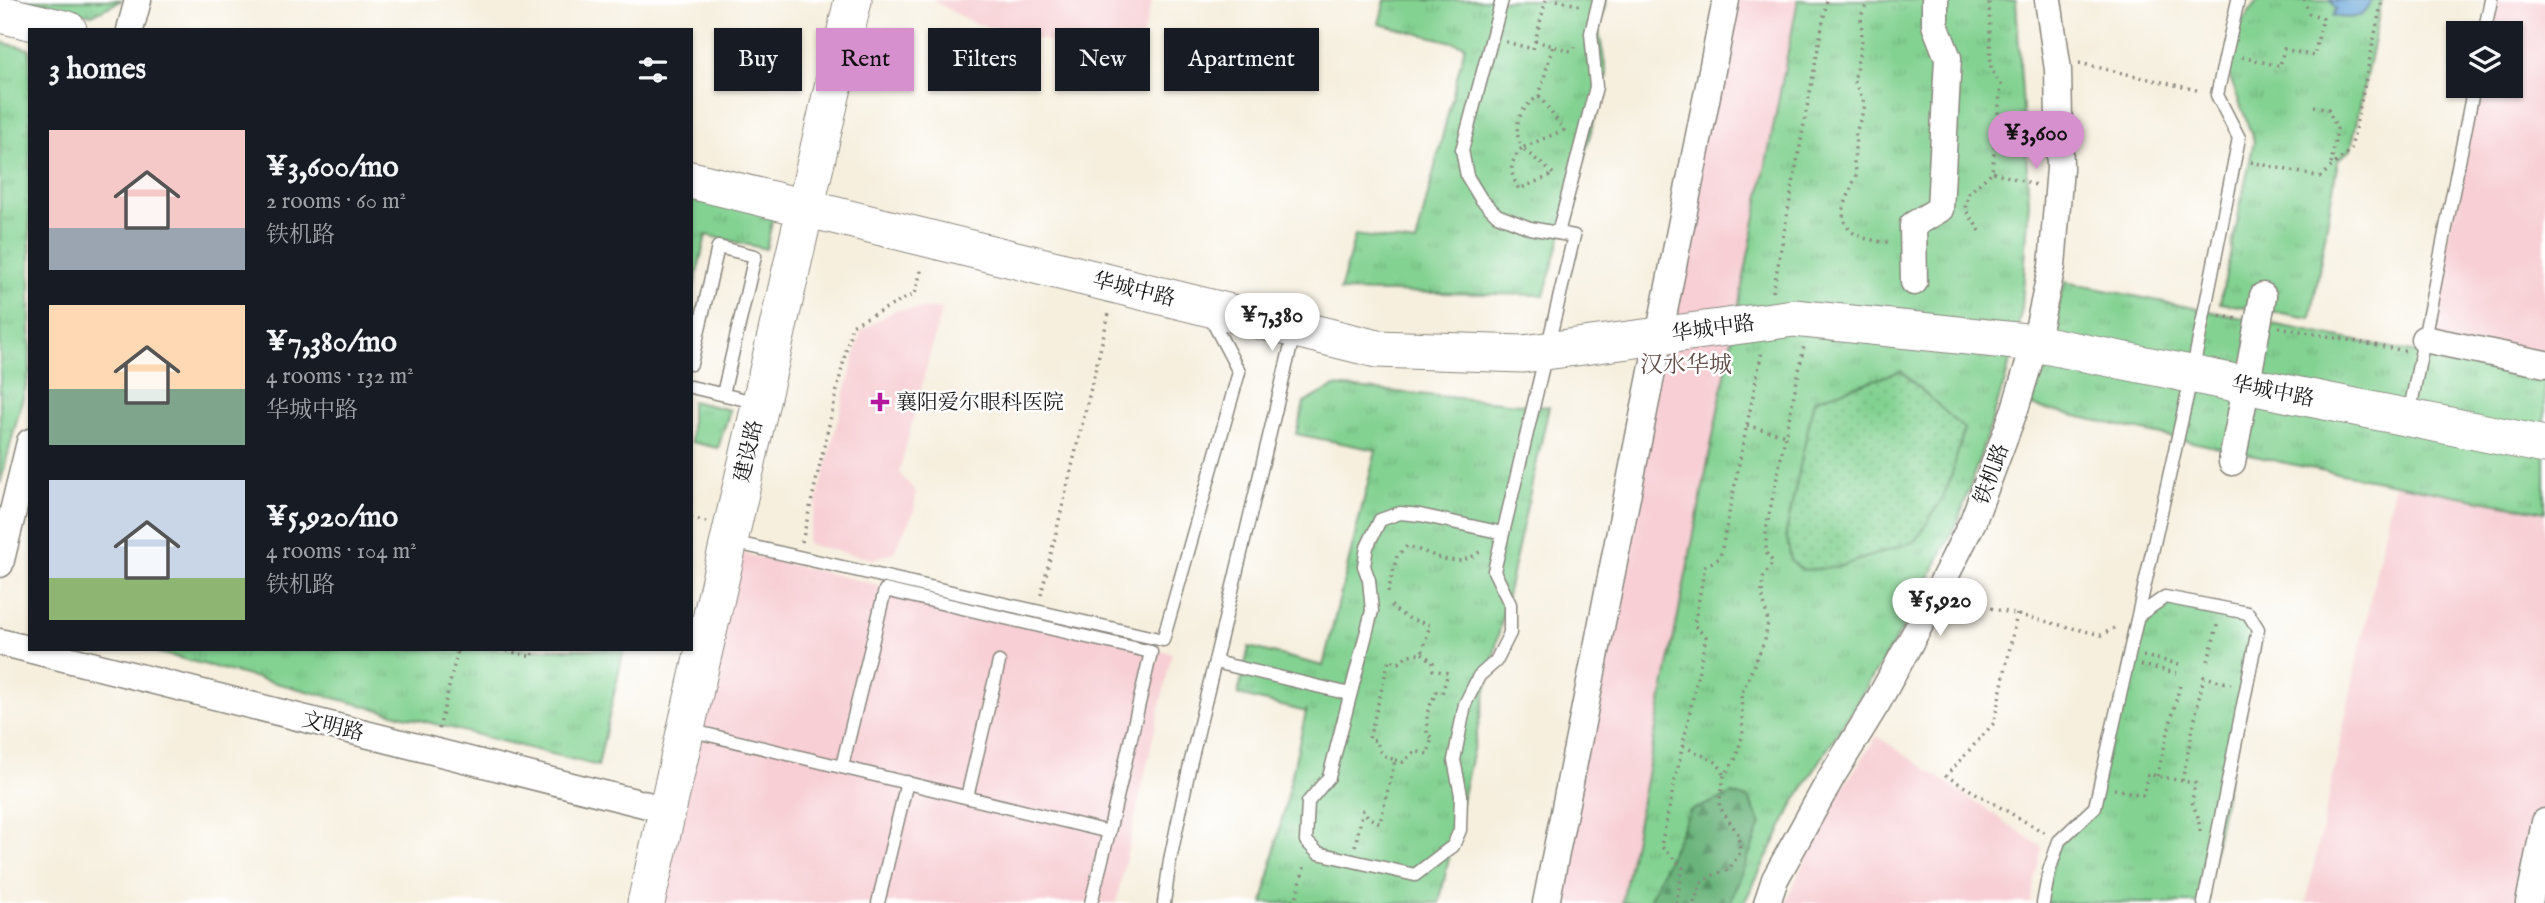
<!DOCTYPE html>
<meta charset="utf-8">
<style>
body{margin:0;font-family:"IM FELL English","Noto Serif SC",serif;background:#20242c;color:#f1f3f6;height:100vh;display:flex;flex-direction:column;font-size:26px;white-space:nowrap}
*{box-sizing:border-box;margin:0}
p{font-size:23px;color:#9ea1a6}
.icon{flex:none;width:38px;height:38px;fill:none;stroke:currentColor;stroke-width:2;stroke-linecap:round;stroke-linejoin:round}
.map{position:relative;flex:1;overflow:hidden}
.drawer{position:absolute;left:28px;top:28px;width:665px;height:623px;display:flex;flex-direction:column;background:#171b24;border-radius:0px;box-shadow:0 2px 5px #0004}
.drawer>*{flex:none}
.guide{position:absolute;left:714px;top:28px;width:665px;height:63px;display:flex;gap:14px}
.tools{position:absolute;left:2446px;top:21px;display:grid;gap:14px}
.tools a{display:grid;place-items:center;width:77px;height:77px;border-radius:0px;background:#171b24;box-shadow:0 2px 5px #0004;font-size:35px}
.price{position:absolute;translate:-50% -60px;padding:0 16px;border-radius:24px;background:#fff;color:#222;font-size:23px;line-height:46px;filter:drop-shadow(0 2px 4px #0008)}
.price::after{content:'';position:absolute;left:50%;top:42px;width:21px;height:16px;margin-left:-10px;background:inherit;clip-path:polygon(0 0,100% 0,50% 100%)}
.price.selected{background:#d690ce;color:#111}
ul{padding:0;list-style:none}
li{display:flex;align-items:center;gap:21px;height:175px;padding:0 21px}
li span{display:grid;place-items:center;flex:none;width:196px;height:140px;border-radius:0px;color:#555}
li>.icon{margin-inline-start:auto}
span .icon{width:84px;height:84px;fill:#fffc;stroke-width:1}
li b{font-size:30px}
h2{display:flex;justify-content:space-between;align-items:center;height:84px;padding:0 21px;font-size:30px}
.chip{padding:0 24px;border-radius:0px;background:#171b24;box-shadow:0 2px 5px #0004;font-size:24px;line-height:63px}
.chip.selected{background:#d690ce;color:#111}
.map>svg:first-child{display:block}
</style>
<div class="map">
<svg width="2545" height="903" viewBox="0 0 2545 903">
<defs>
<pattern id="grass-tufts" width="24" height="20" patternUnits="userSpaceOnUse" patternTransform="scale(1.75)"><rect width="24" height="20" fill="#83d292"/><path d="M3 7l-1-3M5 7V3M7 7l1-3M15 17l-1-3M17 17v-4M19 17l1-3" fill="none" stroke="#71b47d"/></pattern>
<pattern id="forest-firs" width="22" height="20" patternUnits="userSpaceOnUse" patternTransform="scale(1.75)"><rect width="22" height="20" fill="#6ab47c"/><path d="M5 1l3.5 6h-7zM16 11l3.5 6h-7z" fill="#569265"/></pattern>
<pattern id="garden-dots" width="8" height="8" patternUnits="userSpaceOnUse" patternTransform="scale(1.75)"><rect width="8" height="8" fill="#83d292"/><path d="M2 2h.1M6 6h.1" fill="none" stroke="#71b47d" stroke-width="1.8" stroke-linecap="round"/></pattern>
<pattern id="water-ripples" width="26" height="14" patternUnits="userSpaceOnUse" patternTransform="scale(1.75)"><rect width="26" height="14" fill="#65a4d7"/><path d="M2 4q2-2 4 0t4 0M15 11q2-2 4 0t4 0" fill="none" stroke="#5285ae"/></pattern>
</defs>
<rect width="100%" height="100%" fill="#fff"/>
<filter id="ink" filterUnits="userSpaceOnUse"><feTurbulence type="fractalNoise" baseFrequency=".0143" numOctaves="2"/><feDisplacementMap in="SourceGraphic" scale="14" xChannelSelector="R" yChannelSelector="G"/><feConvolveMatrix kernelMatrix="1 2 1 2 8 2 1 2 1" color-interpolation-filters="sRGB"/></filter>
<filter id="wash" filterUnits="userSpaceOnUse"><feTurbulence type="fractalNoise" baseFrequency=".00686" numOctaves="4" result="noise"/><feDisplacementMap in="SourceGraphic" scale="28" xChannelSelector="R" yChannelSelector="G"/><feGaussianBlur stdDeviation="1.57" result="paint"/><feColorMatrix in="noise" values="0 0 0 0 0 0 0 0 0 0 0 0 0 0 0 0 0 1.4 0 .05"/><feComposite in="paint" operator="in"/></filter>
<g filter="url(#wash)">
<rect width="100%" height="100%" fill="#f6efde"/>
<g fill="#f7cfd4">
<polygon points="932,0 1152,0 1136,63 973,23"/>
<polygon points="1726,0 1798,0 1622,903 1546,903"/>
<polygon points="2497,0 2545,0 2545,903 2306,903 2479,86 2511,86 2511,33 2490,33"/>
<polygon points="942,308 899,473 916,492 914,511 894,552 873,559 806,544 861,331 895,310"/>
<polygon points="737,552 1172,653 1116,903 657,903"/>
<polygon points="1877,736 2042,847 2030,903 1785,903 1830,807"/>
</g>
<g fill="url(#grass-tufts)" stroke="#507757" stroke-width="2">
<polygon points="26,0 122,0 92,15"/>
<polygon points="1385,0 1606,0 1599,32 1607,76 1544,295 1340,291 1355,235 1416,243 1465,45 1379,24"/>
<polygon points="1798,0 2016,0 2029,202 2022,308 2006,378 1959,519 1906,623 1795,801 1744,903 1622,903"/>
<polygon points="2258,0 2382,0 2351,149 2338,160 2311,318 2220,303 2254,141 2228,72 2238,28"/>
<polygon points="0,42 30,49 30,370 0,484"/>
<polygon points="691,194 774,212 766,249 706,235 691,300"/>
<polygon points="2065,282 2545,379 2545,512 2304,467 2031,406"/>
<polygon points="1335,386 1549,407 1439,903 1263,903 1306,712 1238,695 1249,647 1323,666 1376,450 1296,434 1304,403"/>
<polygon points="691,401 730,410 718,448 691,442"/>
<polygon points="2165,597 2248,613 2258,629 2204,903 2043,903 2059,841 2095,807 2139,615"/>
<polygon points="144,649 624,649 598,766"/>
</g>
<polygon fill="url(#forest-firs)" stroke="#43684c" stroke-width="2" points="1732,794 1749,799 1761,824 1730,903 1648,903 1690,811"/>
<polygon fill="url(#garden-dots)" stroke="#507757" stroke-width="2" points="1901,371 1964,429 1950,481 1943,497 1916,541 1838,567 1802,570 1791,560 1786,533 1814,400"/>
<path fill="url(#water-ripples)" stroke="#40607a" stroke-width="2" d="M2330,0H2372C2364,19 2351,20 2333,16L2336,9Z"/>
</g>
<g filter="url(#ink)">
<g fill="none" stroke-linecap="round" stroke-linejoin="round">
<defs>
<g id="lane">
<polyline points="1502,0 1462,150 1467,176 1481,199 1497,215 1530,228 1574,236 1494,571 1510,604 1510,633 1496,661 1479,676 1465,704 1454,760 1461,795 1460,830 1453,846 1415,875 1318,853 1306,841 1308,802 1329,777 1372,611 1369,580 1364,566 1367,547 1380,520 1400,513 1420,515 1503,533"/>
<polyline points="2484,33 2491,0"/>
<polyline points="1558,233 1596,87 1591,33 1599,0"/>
<polyline points="691,364 718,247 755,256 723,394"/>
<polyline points="691,387 759,403"/>
<polyline points="2409,415 2474,86"/>
<polyline points="732,542 1163,640 1239,372 1208,313"/>
<polyline points="2139,615 2165,597 2248,613 2258,629 2204,903"/>
<polyline points="1215,662 1350,694"/>
<polyline points="689,730 1109,832 1151,652 885,590 842,766"/>
<polyline points="967,797 999,662"/>
<polyline points="878,903 907,782"/>
<polyline points="1091,903 1109,832"/>
<polyline points="1164,903 1170,860 1189,769 1294,333"/>
<polyline points="2043,903 2049,871 2059,841 2095,807 2192,374 2239,138 2217,95 2238,0"/>
</g>
<g id="street">
<polyline points="130,30 138,0"/>
<polyline points="1914,282 1913,225 1940,209 1948,58 1935,25 1935,0"/>
<polyline points="2424,339 2545,364"/>
<polyline points="2232,462 2263,296"/>
<polyline points="0,564 30,442"/>
<polyline points="0,642 667,810"/>
<polyline points="1546,903 1726,0"/>
<polyline points="1767,903 1775,879 1832,776 1877,703 1936,595 1973,521 2015,409 2035,343 2052,266 2060,168 2058,70 2048,0"/>
<polyline points="2529,903 2545,822"/>
</g>
<g id="secondary">
<polyline points="0,14 68,30"/>
<polyline points="691,180 1377,349 1523,354 1794,318 2035,343 2545,445"/>
<polyline points="646,903 853,0"/>
</g>
</defs>
<use href="#lane" stroke="#89867d" stroke-width="15"/>
<use href="#street" stroke="#89867d" stroke-width="29"/>
<use href="#secondary" stroke="#89867d" stroke-width="39"/>
<g stroke="#89867d" stroke-width="3.5" stroke-dasharray="2 5" stroke-linecap="butt">
<polyline points="1557,0 1582,6"/>
<polyline points="1869,0 1861,16 1862,40 1854,81 1865,105 1856,133 1854,164 1857,173 1844,207 1843,219 1850,231 1863,238 1882,242 1890,242"/>
<polyline points="1535,41 1571,51 1575,47"/>
<polyline points="1506,42 1533,49 1546,0"/>
<polyline points="2242,57 2280,66 2284,49 2314,56 2323,18 2309,13 2304,0"/>
<polyline points="2079,63 2201,91"/>
<path d="M1539,96L1564,130L1522,148L1554,174L1519,189C1509,172 1509,163 1522,148C1511,126 1520,108 1539,96L1553,46"/>
<polyline points="2314,106 2328,109 2337,129 2331,165"/>
<polyline points="2251,162 2320,177 2351,149 2382,0"/>
<polyline points="1993,172 2036,185"/>
<polyline points="1980,231 1965,209 1969,193 1992,172 2001,85 1991,69 1989,0"/>
<polyline points="1773,292 1827,0"/>
<polyline points="2220,316 2237,319"/>
<polyline points="2279,327 2405,351"/>
<polyline points="1747,426 1786,435"/>
<polyline points="691,518 706,522"/>
<polyline points="802,542 852,325 915,294 922,267"/>
<path d="M1388,592L1397,556L1407,546C1436,554 1455,572 1482,550"/>
<polyline points="1041,595 1109,313"/>
<polyline points="1957,600 2101,635 2118,626"/>
<polyline points="2017,614 1994,723 1946,776 2045,833"/>
<polyline points="500,649 532,657 534,649"/>
<polyline points="2143,656 2179,664"/>
<polyline points="2208,661 2218,622"/>
<polyline points="2141,665 2177,673"/>
<polyline points="439,729 458,649"/>
<polyline points="1683,746 1718,763 1724,776"/>
<polyline points="1395,760 1403,762 1415,751 1428,754 1432,737 1427,735 1427,713 1436,692 1442,693 1448,673 1433,670 1433,662 1422,653"/>
<polyline points="2157,776 2180,685"/>
<polyline points="2114,789 2143,795 2148,774 2182,781"/>
<polyline points="2200,831 2198,817 2192,802 2195,783 2182,781 2201,689 2204,677 2231,684"/>
<path d="M1355,846L1363,810L1369,818L1380,823L1395,760C1383,756 1379,753 1377,741L1369,739L1389,660L1399,663L1407,655L1422,653L1430,625C1414,620 1398,617 1389,602"/>
<polyline points="1295,903 1305,864"/>
<polyline points="1676,903 1683,868 1661,846 1706,637 1694,625 1705,566 1720,558 1762,351"/>
<polyline points="1694,903 1701,883 1715,874 1728,870 1740,853 1738,834 1719,806 1724,776 1735,760 1743,734 1741,695 1765,640 1768,622 1762,593 1763,578 1773,562 1766,553 1766,530 1804,346"/>
</g>
<use href="#lane" stroke="#fff" stroke-width="12"/>
<use href="#street" stroke="#fff" stroke-width="26"/>
<use href="#secondary" stroke="#fff" stroke-width="37"/>
</g>
</g>
<path fill="#b5179e" stroke="#fff" stroke-width="2.5" d="M876.5 391.5h7v7h7v7h-7v7h-7v-7h-7v-7h7z"/>
<g text-anchor="middle" stroke-width="5" stroke-linejoin="round" paint-order="stroke">
<g font-size="21" fill="#1c1c1c" stroke="#fff">
<text transform="translate(1134 289) rotate(14)" y="7">华城中路</text>
<text transform="translate(1713 328) rotate(-8)" y="7">华城中路</text>
<text transform="translate(2273 391) rotate(11)" y="7">华城中路</text>
<text transform="translate(748 451) rotate(-77)" y="7">建设路</text>
<text transform="translate(1991 474) rotate(-70)" y="7">铁机路</text>
<text transform="translate(333 726) rotate(14)" y="7">文明路</text>
</g>
<g font-size="21" fill="#1c1c1c" stroke="#fff" text-anchor="start">
<text x="896" y="409">襄阳爱尔眼科医院</text>
</g>
<g font-size="23" fill="#614e48" stroke="#fff">
<text x="1686" y="372">汉水华城</text>
</g>
</g>
</svg>
<div class="tools">
<a><svg class="icon" aria-label="layers" viewBox="0 0 24 24"><path d="M12 4l9 5-9 5-9-5zM3 14l9 5 9-5"/></svg></a>
</div>
<b class="price selected" style="left:2036px;top:171px">¥3,600</b>
<b class="price" style="left:1272px;top:353px">¥7,380</b>
<b class="price" style="left:1940px;top:638px">¥5,920</b>
<div class="guide">
<a class="chip">Buy</a>
<a class="chip selected">Rent</a>
<a class="chip">Filters</a>
<a class="chip">New</a>
<a class="chip">Apartment</a>
</div>
<section class="drawer">
<h2>3 homes<svg class="icon" aria-label="filters" viewBox="0 0 24 24"><path d="M4 7h16M4 17h16"/><circle cx="9" cy="7" r="2"/><circle cx="15" cy="17" r="2"/></svg></h2>
<ul>
<li><span style="background:linear-gradient(#f6c9c9 70%,#9aa5b1 0)"><svg class="icon" aria-label="home" viewBox="0 0 24 24"><path d="M3 11l9-7 9 7M6 9v11h12V9"/></svg></span><div><b>¥3,600/mo</b><p>2 rooms · 60 m²</p><p>铁机路</p></div></li>
<li><span style="background:linear-gradient(#ffd9b3 60%,#7fa58c 0)"><svg class="icon" aria-label="home" viewBox="0 0 24 24"><path d="M3 11l9-7 9 7M6 9v11h12V9"/></svg></span><div><b>¥7,380/mo</b><p>4 rooms · 132 m²</p><p>华城中路</p></div></li>
<li><span style="background:linear-gradient(#c9d6e8 70%,#8fb573 0)"><svg class="icon" aria-label="home" viewBox="0 0 24 24"><path d="M3 11l9-7 9 7M6 9v11h12V9"/></svg></span><div><b>¥5,920/mo</b><p>4 rooms · 104 m²</p><p>铁机路</p></div></li>
</ul>
</section>
</div>
